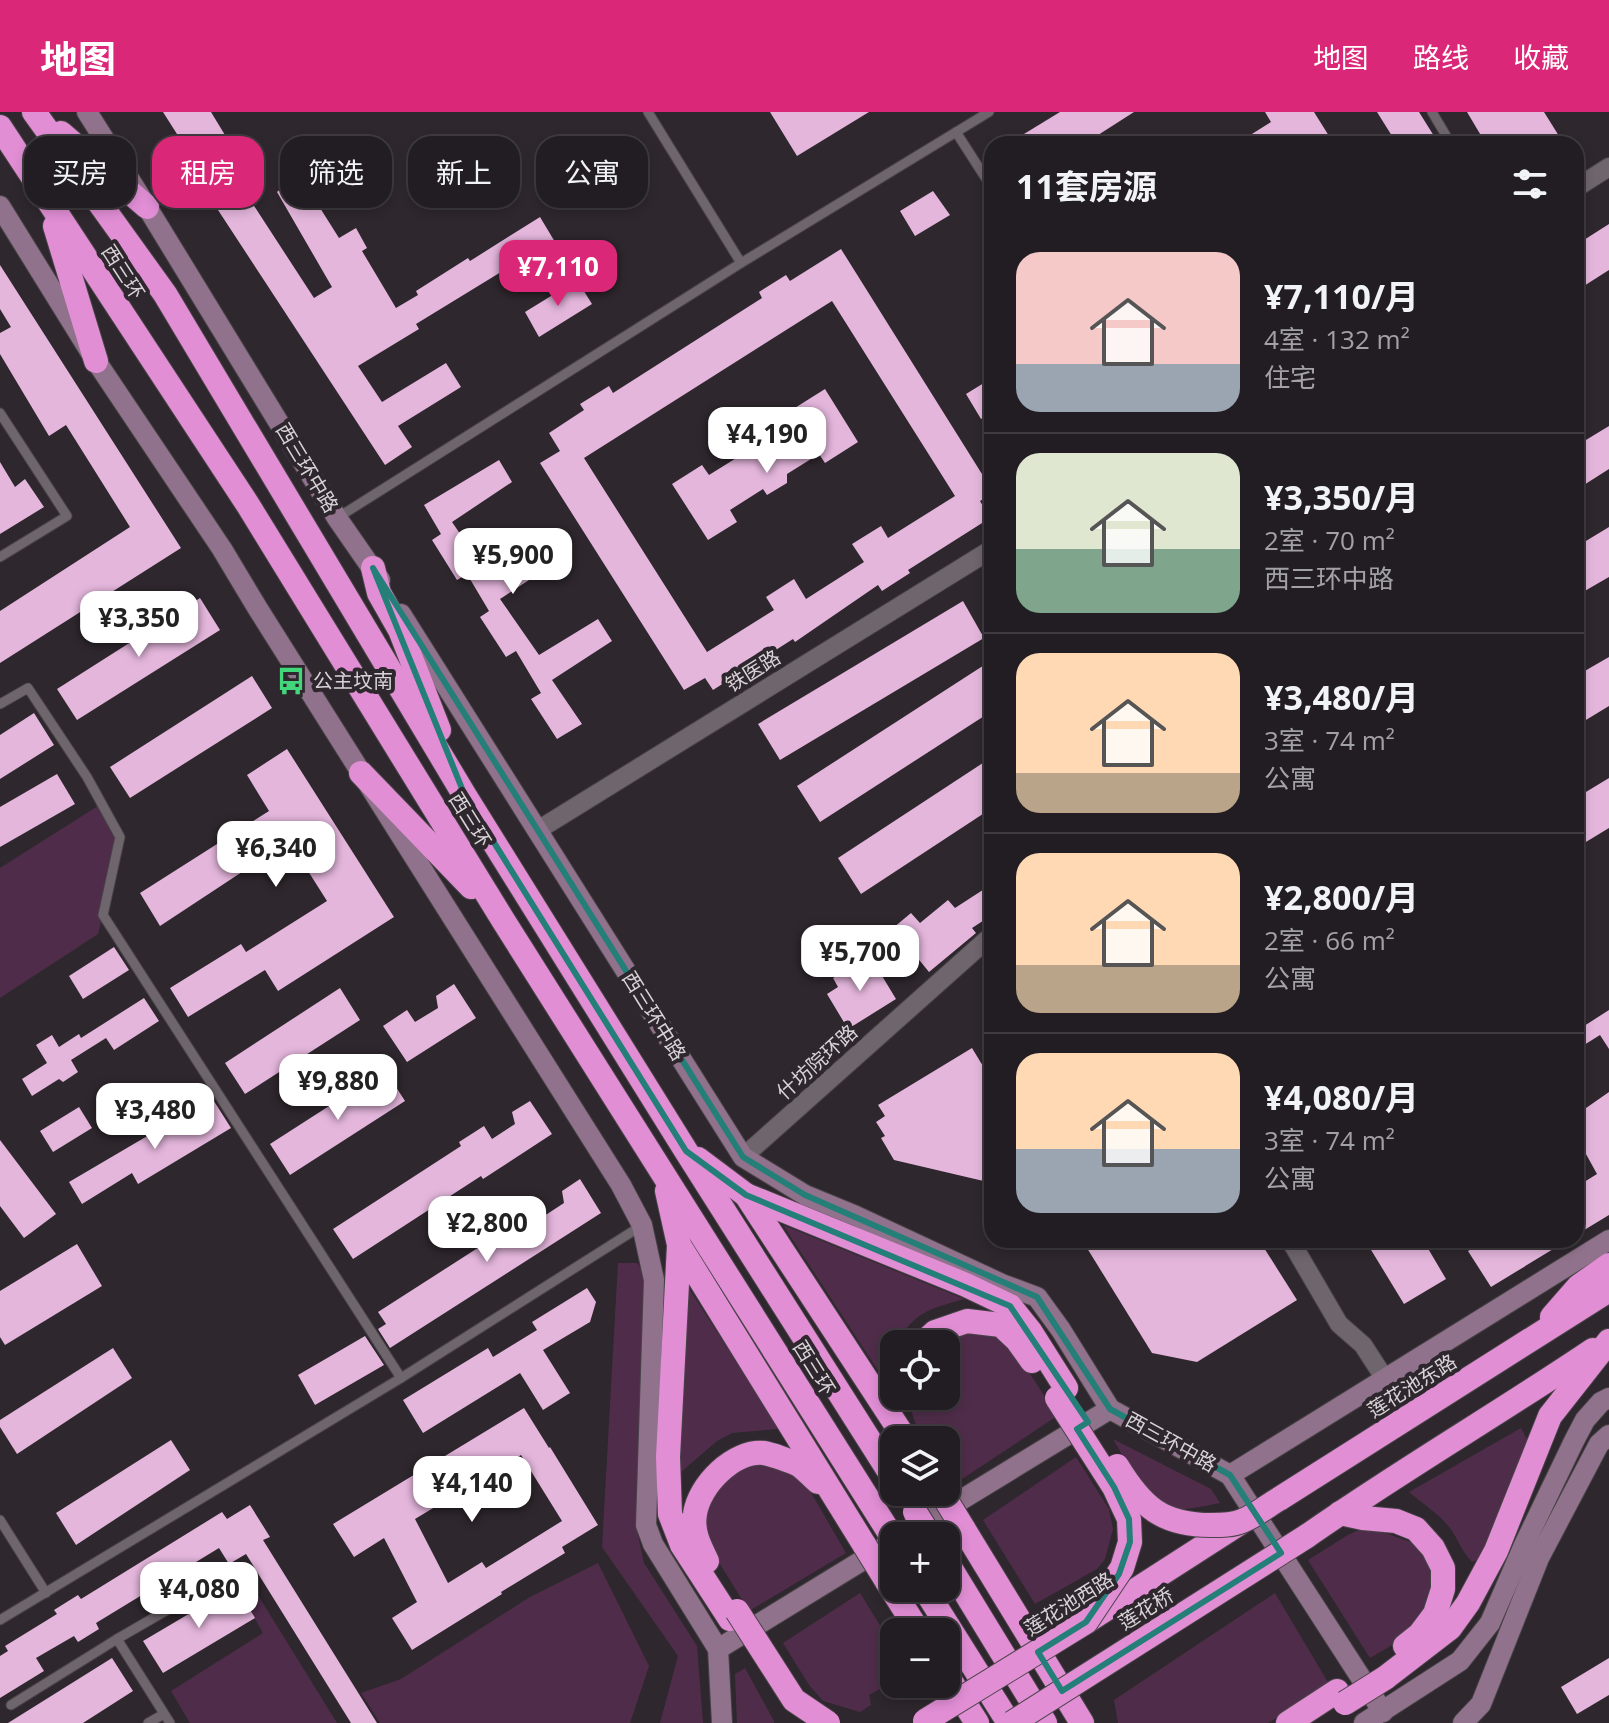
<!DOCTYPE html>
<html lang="zh">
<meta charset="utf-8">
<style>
body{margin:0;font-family:"Open Sans","Noto Sans SC",sans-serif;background:#2a262a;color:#f1f3f6;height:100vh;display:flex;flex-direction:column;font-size:30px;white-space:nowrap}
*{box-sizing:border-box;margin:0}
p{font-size:26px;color:#a2a2a5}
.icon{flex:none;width:44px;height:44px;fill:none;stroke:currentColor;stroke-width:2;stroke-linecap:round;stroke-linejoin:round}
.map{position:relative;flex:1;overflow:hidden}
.sheet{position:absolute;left:984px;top:24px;width:600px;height:1112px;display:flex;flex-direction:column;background:#221d22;border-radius:24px;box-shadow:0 4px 12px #0003,0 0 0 2px #3f3b40}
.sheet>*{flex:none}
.banner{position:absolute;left:24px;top:24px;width:760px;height:72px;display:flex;gap:16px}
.buttons{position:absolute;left:880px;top:1218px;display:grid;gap:16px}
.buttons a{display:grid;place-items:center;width:80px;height:80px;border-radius:16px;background:#221d22;box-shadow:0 4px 12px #0003,0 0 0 2px #3f3b40;font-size:40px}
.price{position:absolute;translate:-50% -68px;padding:0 18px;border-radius:16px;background:#fff;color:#222;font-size:26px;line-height:52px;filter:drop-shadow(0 2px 4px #0008)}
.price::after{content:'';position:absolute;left:50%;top:48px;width:24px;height:18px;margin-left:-12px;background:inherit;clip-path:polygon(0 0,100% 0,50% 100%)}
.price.selected{background:#db2777;color:#fff}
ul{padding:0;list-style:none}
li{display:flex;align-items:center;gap:24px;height:200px;padding:0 32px}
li+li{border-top:2px solid #3f3b40}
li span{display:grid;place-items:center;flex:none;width:224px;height:160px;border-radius:24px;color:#555}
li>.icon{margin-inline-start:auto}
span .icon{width:96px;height:96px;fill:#fffc;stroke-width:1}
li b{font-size:34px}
h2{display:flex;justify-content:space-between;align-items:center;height:96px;padding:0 32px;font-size:34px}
.chip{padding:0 28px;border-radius:24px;background:#221d22;box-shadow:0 4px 12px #0003,0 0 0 2px #3f3b40;font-size:28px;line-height:72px}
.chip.selected{background:#db2777;color:#fff}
header{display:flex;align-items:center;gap:48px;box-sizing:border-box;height:112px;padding:0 40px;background:#db2777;color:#fff}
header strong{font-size:38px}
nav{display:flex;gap:44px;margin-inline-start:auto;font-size:28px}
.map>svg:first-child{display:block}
</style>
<header>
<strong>地图</strong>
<nav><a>地图</a><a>路线</a><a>收藏</a></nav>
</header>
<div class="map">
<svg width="1609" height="1611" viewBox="0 0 1609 1611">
<rect width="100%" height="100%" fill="#2e272d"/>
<g fill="#4f2d4a">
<polygon points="101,692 120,725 98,822 0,886 0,756"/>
<path d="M783,1113L964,1187C930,1197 918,1198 897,1229C889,1240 884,1249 881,1263Z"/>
<polygon points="618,1151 637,1151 644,1162 636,1414 644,1451 697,1534 703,1611 660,1611 678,1544 602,1435"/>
<polygon points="688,1175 777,1313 777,1317 732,1321 717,1329 681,1360 678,1356"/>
<path d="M967,1221L991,1222L1010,1230L1057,1304L953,1373L946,1361V1328H925C916,1313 909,1302 912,1284H946V1232H938L947,1225Z"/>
<path d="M1521,1316L1528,1329L1481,1447L1472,1450C1462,1440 1458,1427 1450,1416C1439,1402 1423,1392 1409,1380Z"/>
<path d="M1113,1327L1211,1377L1220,1391C1204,1394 1175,1402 1159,1393C1145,1386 1122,1342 1113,1327Z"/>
<polygon points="1076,1345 1109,1397 1113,1417 1105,1447 1097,1457 1035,1492 983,1408"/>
<polygon points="752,1351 776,1352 806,1372 846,1441 749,1499 704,1426 707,1400 724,1365"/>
<polygon points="1361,1417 1380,1419 1413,1431 1428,1449 1435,1469 1427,1501 1399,1529 1370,1546 1308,1448 1348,1423"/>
<polygon points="598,1451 649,1554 630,1611 380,1611 361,1581 401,1567 530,1485"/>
<polygon points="248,1467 337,1611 190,1611 171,1579 263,1521 236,1474"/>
<polygon points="860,1481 894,1536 894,1569 869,1583 871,1593 860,1600 823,1589 809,1573 783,1531"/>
<polygon points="1275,1481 1329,1572 1268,1611 1118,1611 1114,1588"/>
<polygon points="745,1556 774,1609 774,1611 737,1611 735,1562"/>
</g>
<g fill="#e4b6dc" fill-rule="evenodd">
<polygon points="163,0 211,0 231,33 196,52"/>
<polygon points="770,0 869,0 797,44"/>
<polygon points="1060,0 1134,0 1084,32 1031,32 1024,22"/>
<polygon points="1265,0 1314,0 1334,32 1236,32 1271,10"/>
<polygon points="1377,0 1419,0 1439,32 1397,32"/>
<polygon points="1467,0 1544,0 1564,32 1486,32"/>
<polygon points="298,61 339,126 356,116 367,136 362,139 396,196 418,183 416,179 468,146 470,149 540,105 555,130 502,163 501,160 416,212 419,217 358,254 382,290 446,251 461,275 398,314 412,335 385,353 218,98 245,80 314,186 332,175 277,80"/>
<polygon points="933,79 950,103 915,124 900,99"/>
<polygon points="1609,112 1609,158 1576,179 1576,133"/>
<path d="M841,137L992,378V382L980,389L990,406L908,458L910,461L882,479L878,473L795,530L793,527L713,578L705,566L684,578L540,351L560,339L549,321L584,298L580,292L609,274L613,281L762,186L759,180L786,163L790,169ZM832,189L955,384L888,426L881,414L852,432L864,450L806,487L794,467L766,485L774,498L707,540L584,346Z"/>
<polygon points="0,153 181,436 0,551 0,499 130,415 66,313 49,324 0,242 0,221 11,215 0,197"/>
<polygon points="577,168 592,192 539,225 525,200"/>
<polygon points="992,266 992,300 981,307 966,282"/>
<polygon points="825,277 858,330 825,351 819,342 787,362 787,371 767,383 763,377 730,398 737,410 708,428 672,372 702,353 709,363 796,309 790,299"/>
<polygon points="1609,314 1609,357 1576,378 1576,334"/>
<polygon points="499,348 512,370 452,410 487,461 547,425 561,447 500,487 539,543 598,507 612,529 552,568 582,612 557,627 531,587 541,581 516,539 506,545 480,505 489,499 467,462 457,468 432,428 441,422 424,393"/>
<polygon points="0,350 15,375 25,367 44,395 0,422"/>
<polygon points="1609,415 1609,465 1576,484 1576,435"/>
<polygon points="200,486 220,518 77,608 57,577"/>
<polygon points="963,489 984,526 780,648 758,612"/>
<polygon points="1609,545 1609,594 1576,614 1576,564"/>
<polygon points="992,548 992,599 820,710 797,674"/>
<polygon points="252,564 272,596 130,686 110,655"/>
<polygon points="34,601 54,633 0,667 0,623"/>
<polygon points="287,637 394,805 278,879 265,858 188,905 170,876 241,832 246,840 327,789 289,729 160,814 140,781 269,699 247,663"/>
<polygon points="992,645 992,696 861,782 838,746"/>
<polygon points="57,662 75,692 0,735 0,695"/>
<polygon points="1609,666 1609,716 1576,736 1576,686"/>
<polygon points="992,772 992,803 972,816 976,821 929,860 893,816 911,801 920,811 948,788 955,796"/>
<polygon points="114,835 129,858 83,887 69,864"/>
<polygon points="870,844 896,887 848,917 827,882 838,875 833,866"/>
<polygon points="454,872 476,906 407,950 383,914 407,898 415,910 438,896 436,884"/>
<polygon points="340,876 360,908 245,982 225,951"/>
<polygon points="144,886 159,909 114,938 106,926 71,948 78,960 63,970 59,967 32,984 22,967 47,951 36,933 52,923 59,935 79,922 81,926"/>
<polygon points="1609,898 1609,937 1600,923 1576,938 1576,903 1584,914"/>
<polygon points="972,936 992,969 992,1071 894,1048 881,1026 885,1024 876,1010 885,1004 878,993"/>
<polygon points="385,958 405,989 290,1063 270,1032"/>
<polygon points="1609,980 1609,1103 1576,1123 1576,1075 1597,1062 1576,1024 1576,1003"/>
<polygon points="212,986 231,1016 138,1072 132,1061 82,1092 69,1070"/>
<polygon points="530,989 552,1022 483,1067 481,1064 353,1147 333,1117 461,1034 459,1030 484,1014 492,1027 515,1012 512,1000"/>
<polygon points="79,995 92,1016 53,1040 40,1019"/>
<polygon points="0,1028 56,1102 24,1126 0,1094"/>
<polygon points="580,1067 601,1101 390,1236 378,1217 386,1212 378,1200 512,1114 508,1109 533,1093 541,1106 564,1091 562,1079"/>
<polygon points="1082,1128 1259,1128 1297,1188 1197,1250 1152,1241"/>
<polygon points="1365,1128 1423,1128 1446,1167 1404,1192"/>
<polygon points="1487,1128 1568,1128 1491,1175 1468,1139"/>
<polygon points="77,1132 102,1174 5,1233 0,1225 0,1179"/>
<polygon points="587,1176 596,1190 590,1210 543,1238 570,1281 543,1298 520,1261 423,1321 403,1288 488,1236 493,1245 537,1218 532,1210"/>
<polygon points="365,1224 384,1253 315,1293 298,1263"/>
<polygon points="113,1236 132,1266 17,1342 0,1315 0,1308"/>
<path d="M524,1296L549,1336L550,1335L598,1413L562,1435L565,1441L501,1480L502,1482L412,1538L392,1506L417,1490L384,1426L354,1445L333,1412ZM521,1343L562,1409L486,1456L482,1450L448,1471L415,1407Z"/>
<polygon points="171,1328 190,1358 76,1433 56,1401"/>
<polygon points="250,1393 270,1425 263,1428 377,1611 351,1611 246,1442 229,1452 219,1436 96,1511 99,1517 78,1530 74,1524 36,1546 44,1559 0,1586 0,1544 8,1539 5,1534 57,1502 54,1498 78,1483 81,1487 222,1400 227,1407"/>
<polygon points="236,1474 255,1506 163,1561 143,1529"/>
<polygon points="112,1546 133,1579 83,1611 8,1611"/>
<polygon points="1609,1546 1609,1583 1577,1602 1561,1575"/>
</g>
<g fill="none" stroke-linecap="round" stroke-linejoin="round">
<defs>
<g id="lane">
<polyline points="648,0 741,151"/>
<polyline points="1432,0 1451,32"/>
<polyline points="956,20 992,76"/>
<polyline points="0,301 67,404 0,445"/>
<polyline points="337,406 741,151 989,0"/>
<polyline points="0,592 28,576 87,665 120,725 103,803 401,1266"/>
<polyline points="0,1408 46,1481"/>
<polyline points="0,1508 401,1266 641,1114"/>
<polyline points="117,1527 170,1611"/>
<polyline points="11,1593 117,1527 233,1460"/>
<polyline points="148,1611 164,1602"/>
</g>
<g id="street">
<polyline points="1576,76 1609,55"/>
<polyline points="538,718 992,437"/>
<polyline points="743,1045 992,823"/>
<polyline points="1290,1128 1339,1212 1363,1233 1385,1267"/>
</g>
<g id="secondary">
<polyline points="87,0 147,95 337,406 380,468"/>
<polyline points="0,94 96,249 222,437 258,497 621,1073 642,1113 654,1168 646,1413 653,1432 718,1537 722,1611"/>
<polyline points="401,502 743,1045 805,1083 856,1104 1002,1172 1037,1185 1061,1218 1110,1297 1230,1363 1383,1600"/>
<polyline points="1230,1363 1609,1128"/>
<polyline points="902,1424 1110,1297"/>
<polyline points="718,1537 894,1429"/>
<polyline points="1364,1611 1460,1549 1490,1511 1524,1433 1574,1329 1585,1308 1601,1290 1609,1286"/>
<polyline points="1463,1611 1481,1592 1539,1446 1599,1332 1609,1323"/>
</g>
<g id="highway">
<polyline points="34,0 165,182 465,684 686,1039 894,1367"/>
<polyline points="0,15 248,393 503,808 894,1428"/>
<polyline points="61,21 147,95"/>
<polyline points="55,114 96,249"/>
<polyline points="373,456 379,481 400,518 439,618"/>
<polyline points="361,661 471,775"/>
<polyline points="698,1047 746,1083 966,1173 1010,1194 1030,1219 1066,1276"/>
<polyline points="667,1079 679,1133 668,1345 670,1402 682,1433 730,1507"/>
<polyline points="746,1083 906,1328"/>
<polyline points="679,1133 865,1434"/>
<polyline points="1552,1205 1579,1174 1609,1153"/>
<polyline points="922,1232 935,1220 967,1209 1001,1213 1017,1228 1032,1249"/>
<polyline points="1279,1387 1609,1178"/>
<polyline points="1340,1401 1363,1406 1396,1409 1416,1417 1433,1436 1443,1456 1443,1477 1435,1502 1420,1522 1405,1534"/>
<polyline points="963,1416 1082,1611"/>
<path d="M1307,1424C1400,1359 1498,1302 1593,1238"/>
<path d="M707,1449C699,1433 692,1419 695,1402C699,1373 734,1338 764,1341C771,1342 793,1350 799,1353C806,1358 812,1365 818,1370"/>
<polyline points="946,1449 1045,1611"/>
<polyline points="886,1468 919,1520"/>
<polyline points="924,1476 1009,1611"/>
<polyline points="1086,1510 1240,1411"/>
<polyline points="946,1562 977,1611"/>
<polyline points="1385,1566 1450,1516 1468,1491 1496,1439 1550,1304 1609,1229"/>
<polyline points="1288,1611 1337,1579"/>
</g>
</defs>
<use href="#lane" stroke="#484347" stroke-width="11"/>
<use href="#street" stroke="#484347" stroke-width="20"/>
<use href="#secondary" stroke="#484347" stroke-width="22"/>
<use href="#highway" stroke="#484347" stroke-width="26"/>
<use href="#lane" stroke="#6f666d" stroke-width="9"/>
<use href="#street" stroke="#6f666d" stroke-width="18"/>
<use href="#secondary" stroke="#91728c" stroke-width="20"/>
<use href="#highway" stroke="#e18ed5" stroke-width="24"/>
<defs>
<g id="highway-bridge">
<path d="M1117,1354C1142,1395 1162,1413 1211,1413C1221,1413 1233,1413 1242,1409C1255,1404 1267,1394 1279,1387"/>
<polyline points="943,1383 963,1416"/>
<polyline points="915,1400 930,1424"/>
<polyline points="865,1434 886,1468"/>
<polyline points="737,1499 794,1588 828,1611"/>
<polyline points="1345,1591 1385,1566"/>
<polyline points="925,1609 1086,1510 1122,1456 1130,1430 1129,1407 1114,1375 1057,1286"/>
<polyline points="1012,1611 1307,1424"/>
</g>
</defs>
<use href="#highway-bridge" stroke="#484347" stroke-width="26" stroke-linecap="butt"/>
<use href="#highway-bridge" stroke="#e18ed5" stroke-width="24"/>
</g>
<path fill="none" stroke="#237f78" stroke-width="6" stroke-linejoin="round" d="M373,456L743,1045L805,1083L1037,1185L1110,1297L1230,1363L1281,1441L1062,1579L1038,1540L1086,1510L1119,1462L1130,1430L1129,1407L1114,1375L1077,1317L1088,1310L1010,1194L746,1083L686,1039L465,684Z"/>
<defs>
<symbol id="bus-bare" viewBox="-9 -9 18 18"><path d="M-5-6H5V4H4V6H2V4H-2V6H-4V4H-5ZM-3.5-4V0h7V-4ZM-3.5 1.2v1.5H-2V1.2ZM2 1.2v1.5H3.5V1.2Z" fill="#42d77b" stroke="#2e272d" stroke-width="2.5" paint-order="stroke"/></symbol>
</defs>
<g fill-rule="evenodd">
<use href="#bus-bare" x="271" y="549" width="40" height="40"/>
</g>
<g text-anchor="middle" stroke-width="8" stroke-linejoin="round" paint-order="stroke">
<g font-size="20" fill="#d8d3d7" stroke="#2e272d">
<text transform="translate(123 160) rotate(57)" y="7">西三环</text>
<text transform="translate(307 356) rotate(59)" y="7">西三环中路</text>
<text transform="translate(753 559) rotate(-32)" y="7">铁医路</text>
<text transform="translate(470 708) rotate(58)" y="7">西三环</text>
<text transform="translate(654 904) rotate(58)" y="7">西三环中路</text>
<text transform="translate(817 950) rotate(-42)" y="7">什坊院环路</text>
<text transform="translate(814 1256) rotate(58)" y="7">西三环</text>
<text transform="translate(1412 1274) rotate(-32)" y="7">莲花池东路</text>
<text transform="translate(1171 1330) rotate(29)" y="7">西三环中路</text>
<text transform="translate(1069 1492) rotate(-32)" y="7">莲花池西路</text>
<text transform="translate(1146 1497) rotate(-32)" y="7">莲花桥</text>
</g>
<g font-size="20" fill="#d8d3d7" stroke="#2e272d" text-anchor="start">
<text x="313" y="576">公主坟南</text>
</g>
</g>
</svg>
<div class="buttons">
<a><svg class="icon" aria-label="locate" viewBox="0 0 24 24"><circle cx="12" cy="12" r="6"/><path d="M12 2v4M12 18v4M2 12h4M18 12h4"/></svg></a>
<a><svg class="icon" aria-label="layers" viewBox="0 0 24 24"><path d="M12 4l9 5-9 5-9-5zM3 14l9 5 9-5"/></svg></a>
<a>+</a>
<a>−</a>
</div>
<b class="price selected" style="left:558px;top:196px">¥7,110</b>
<b class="price" style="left:767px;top:363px">¥4,190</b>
<b class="price" style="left:513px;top:484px">¥5,900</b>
<b class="price" style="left:139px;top:547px">¥3,350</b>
<b class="price" style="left:276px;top:777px">¥6,340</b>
<b class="price" style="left:860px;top:881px">¥5,700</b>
<b class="price" style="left:338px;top:1010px">¥9,880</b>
<b class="price" style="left:155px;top:1039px">¥3,480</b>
<b class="price" style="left:487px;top:1152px">¥2,800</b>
<b class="price" style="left:472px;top:1412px">¥4,140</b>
<b class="price" style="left:199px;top:1518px">¥4,080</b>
<div class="banner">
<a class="chip">买房</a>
<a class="chip selected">租房</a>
<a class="chip">筛选</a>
<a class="chip">新上</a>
<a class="chip">公寓</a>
</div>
<section class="sheet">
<h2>11套房源<svg class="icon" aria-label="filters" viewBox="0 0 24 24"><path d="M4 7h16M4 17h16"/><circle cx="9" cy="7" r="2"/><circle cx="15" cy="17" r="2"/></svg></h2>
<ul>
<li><span style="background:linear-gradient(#f6c9c9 70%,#9aa5b1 0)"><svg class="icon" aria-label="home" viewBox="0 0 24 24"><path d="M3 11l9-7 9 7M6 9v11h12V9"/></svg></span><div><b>¥7,110/月</b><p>4室 · 132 m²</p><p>住宅</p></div></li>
<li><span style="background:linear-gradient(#dfe7d0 60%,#7fa58c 0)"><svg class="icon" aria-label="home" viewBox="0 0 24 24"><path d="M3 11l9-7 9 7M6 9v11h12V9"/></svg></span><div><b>¥3,350/月</b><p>2室 · 70 m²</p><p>西三环中路</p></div></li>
<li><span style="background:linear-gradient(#ffd9b3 75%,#b9a48a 0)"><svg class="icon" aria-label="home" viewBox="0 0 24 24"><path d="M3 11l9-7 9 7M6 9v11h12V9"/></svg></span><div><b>¥3,480/月</b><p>3室 · 74 m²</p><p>公寓</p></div></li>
<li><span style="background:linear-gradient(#ffd9b3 70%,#b9a48a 0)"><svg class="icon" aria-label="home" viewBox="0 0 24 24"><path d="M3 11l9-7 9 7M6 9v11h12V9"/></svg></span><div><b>¥2,800/月</b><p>2室 · 66 m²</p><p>公寓</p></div></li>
<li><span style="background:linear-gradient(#ffd9b3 60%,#9aa5b1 0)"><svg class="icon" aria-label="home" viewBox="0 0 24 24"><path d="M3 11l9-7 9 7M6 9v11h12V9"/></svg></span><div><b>¥4,080/月</b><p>3室 · 74 m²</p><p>公寓</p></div></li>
</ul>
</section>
</div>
